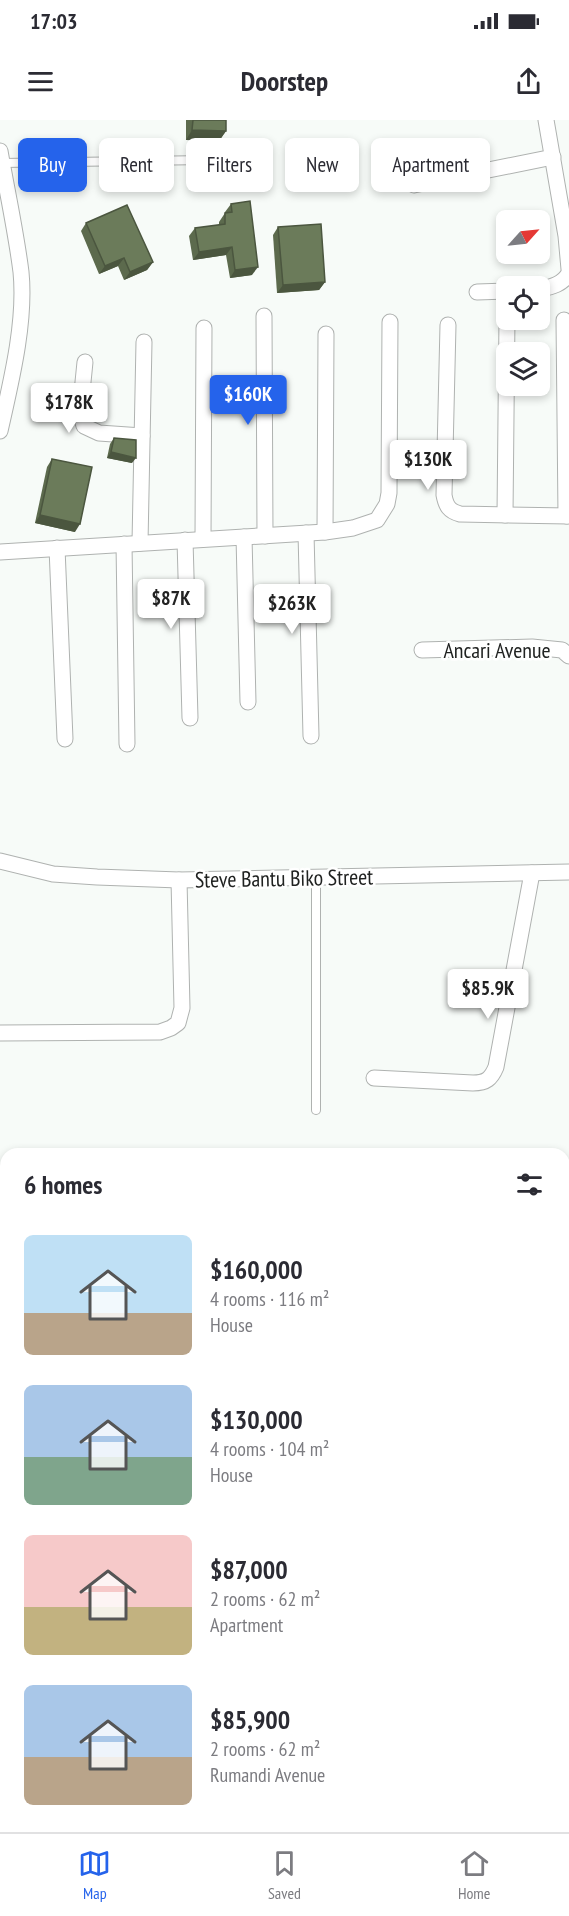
<!DOCTYPE html>
<meta charset="utf-8">
<style>
body{margin:0;font-family:"PT Sans Narrow",sans-serif;background:#f7f7f7;color:#2b2b33;height:100vh;display:flex;flex-direction:column;font-size:22px;white-space:nowrap}
*{box-sizing:border-box;margin:0}
p{font-size:20px;color:#7c7c81}
.icon{flex:none;width:33px;height:33px;fill:none;stroke:currentColor;stroke-width:2;stroke-linecap:round;stroke-linejoin:round}
.map{position:relative;flex:1;overflow:hidden}
.details{position:absolute;left:0px;top:1028px;width:570px;height:686px;display:flex;flex-direction:column;background:#fff;border-radius:18px 18px 0 0;box-shadow:0 3px 9px #0003}
.details>*{flex:none}
.banner{position:absolute;left:18px;top:18px;width:534px;height:54px;display:flex;gap:12px}
.needle{width:39px;rotate:63deg}
.tools{position:absolute;left:496px;top:90px;display:grid;gap:12px}
.tools a{display:grid;place-items:center;width:54px;height:54px;border-radius:9px;background:#fff;box-shadow:0 3px 9px #0003;font-size:30px}
.price{position:absolute;translate:-50% -51px;padding:0 14px;border-radius:6px;background:#fff;color:#222;font-size:20px;line-height:39px;filter:drop-shadow(0 2px 3px #0008)}
.price::after{content:'';position:absolute;left:50%;top:36px;width:18px;height:14px;margin-left:-9px;background:inherit;clip-path:polygon(0 0,100% 0,50% 100%)}
.price.selected{background:#2563eb;color:#fff}
ul{padding:0;list-style:none}
li{display:flex;align-items:center;gap:18px;height:150px;padding:0 24px}
li span{display:grid;place-items:center;flex:none;width:168px;height:120px;border-radius:9px;color:#555}
li>.icon{margin-inline-start:auto}
span .icon{width:72px;height:72px;fill:#fffc;stroke-width:1}
li b{font-size:26px}
h2{display:flex;justify-content:space-between;align-items:center;height:72px;padding:0 24px;font-size:26px}
.tag{padding:0 21px;border-radius:9px;background:#fff;box-shadow:0 3px 9px #0003;font-size:21px;line-height:54px}
.tag.selected{background:#2563eb;color:#fff}
.status{display:flex;justify-content:space-between;align-items:center;height:42px;padding:0 30px;background:#fff;direction:ltr}
.status svg{height:16px;fill:currentColor}
header{display:flex;justify-content:space-between;align-items:center;height:78px;padding:0 24px;background:#fff;font-size:27px;font-weight:800}
.tab-bar{display:flex;justify-content:space-around;align-items:center;height:84px;border-top:2px solid #e1e1e2;background:#fff;font-size:16px;color:#7c7c81}
.tab-bar a{display:grid;justify-items:center;gap:3px}
.tab-bar .selected{color:#2563eb}
.map>svg:first-child{display:block}
</style>
<div class="status"><b>17:03</b><svg viewBox="0 0 49 12"><path d="M0 12V9h3v3zM5 12V6h3v6zM10 12V3h3v9zM15 12V0h3v12zM26 1h20v11H26zM47 4h2v5h-2z"/></svg></div>
<header><svg class="icon" aria-label="menu" viewBox="0 0 24 24"><path d="M4 6h16M4 12h16M4 18h16"/></svg>Doorstep<svg class="icon" aria-label="share" viewBox="0 0 24 24"><path d="M12 15V3M7 8l5-5 5 5M5 13v7h14v-7"/></svg></header>
<div class="map">
<svg width="569" height="1712" viewBox="0 0 569 1712">
<rect width="100%" height="100%" fill="#f7fbf8"/>
<g fill="none" stroke-linecap="round" stroke-linejoin="round">
<defs>
<g id="service">
<polyline points="2,43 207,40"/>
<polyline points="316,758 316,990"/>
</g>
<g id="minor">
<polyline points="546,0 566,116 569,149"/>
<path d="M0,31C7,71 16,112 21,152C26,202 11,262 0,311"/>
<polyline points="414,65 553,37"/>
<path d="M540,169C552,167 563,164 569,153"/>
<polyline points="477,172 507,171"/>
<polyline points="264,196 265,416"/>
<polyline points="564,200 566,396"/>
<path d="M448,205L444,375C446,386 449,391 460,394L569,396"/>
<polyline points="85,242 80,292 84,306 99,313 142,316"/>
<polyline points="505,395 507,197"/>
<polyline points="325,412 326,214"/>
<polyline points="306,413 311,616"/>
<polyline points="244,417 248,582"/>
<polyline points="203,419 204,208"/>
<polyline points="185,420 190,598"/>
<polyline points="140,423 144,222"/>
<polyline points="124,424 127,624"/>
<polyline points="57,428 65,619"/>
<polyline points="0,432 325,412 353,408 377,400 387,384 389,373 390,202"/>
<polyline points="422,530 532,527 562,530 569,536"/>
<polyline points="0,741 53,754 97,757 179,760 569,752"/>
<polyline points="0,913 160,912 171,908 178,903 182,888 179,760"/>
<path d="M374,958L473,963C486,963 491,959 496,947L532,753"/>
<polyline points="0,1106 6,1106"/>
<polyline points="564,1149 569,1149"/>
<polyline points="564,1375 569,1375"/>
<polyline points="0,1386 6,1386"/>
<polyline points="0,1433 3,1497 0,1524"/>
</g>
<g id="motorway">
<polyline points="0,1680 6,1682"/>
<polyline points="121,1707 143,1712"/>
</g>
</defs>
<use href="#service" stroke="#afb2b0" stroke-width="10"/>
<use href="#minor" stroke="#afb2b0" stroke-width="17"/>
<use href="#motorway" stroke="#3b9182" stroke-width="29"/>
<use href="#service" stroke="#fff" stroke-width="8"/>
<use href="#minor" stroke="#fff" stroke-width="15"/>
<use href="#motorway" stroke="#49cdb6" stroke-width="27"/>
</g>
<g fill="#5c6a4d">
<polygon points="186,0 226,0 226,11 219,21 186,20"/>
<polygon points="231,84 252,155 230,158 226,135 193,140 189,116 195,108 219,105 219,102 225,93 225,92"/>
<polygon points="86,103 153,142 147,150 124,160 118,146 99,154 81,111"/>
<polygon points="278,107 325,162 319,170 277,173 273,115"/>
<polygon points="114,318 132,343 107,338 110,324"/>
<polygon points="52,339 75,412 35,403 47,347"/>
</g>
<g fill="#4b563f">
<polygon points="192,10 226,11 219,21 186,20"/>
<polygon points="232,127 226,135 193,140 199,132"/>
<polygon points="124,138 118,146 99,154 105,146"/>
<polygon points="153,142 147,150 124,160 130,152"/>
<polygon points="258,147 252,155 230,158 235,150"/>
<polygon points="325,162 319,170 277,173 283,165"/>
<polygon points="111,332 136,338 132,343 107,338"/>
<polygon points="40,395 80,404 75,412 35,403"/>
</g>
<g fill="#6b7b5a" stroke="#4b563f" stroke-width="1.5">
<polygon points="193,0 226,0 226,11 192,10"/>
<polygon points="250,81 258,147 235,150 232,127 199,132 195,108 225,104 225,93 232,92 231,84"/>
<polygon points="127,85 153,142 130,152 124,138 105,146 86,103"/>
<polygon points="321,104 325,162 283,165 278,107"/>
<polygon points="114,318 136,320 136,338 111,332"/>
<polygon points="52,339 92,347 80,404 40,395"/>
</g>
<g text-anchor="middle" stroke-width="5" stroke-linejoin="round" paint-order="stroke">
<g font-size="22" fill="#202221" stroke="#fff">
<text x="497" y="538">Ancari Avenue</text>
<text transform="translate(284 758) rotate(-1)" y="8">Steve Bantu Biko Street</text>
</g>
</g>
</svg>
<div class="tools">
<a><svg class="needle" viewBox="-14 -14 28 28"><path d="M0-13l5 13h-10z" fill="#e53935"/><path d="M0 13l5-13h-10z" fill="#7c7c81"/></svg></a>
<a><svg class="icon" aria-label="locate" viewBox="0 0 24 24"><circle cx="12" cy="12" r="6"/><path d="M12 2v4M12 18v4M2 12h4M18 12h4"/></svg></a>
<a><svg class="icon" aria-label="layers" viewBox="0 0 24 24"><path d="M12 4l9 5-9 5-9-5zM3 14l9 5 9-5"/></svg></a>
</div>
<b class="price selected" style="left:248px;top:306px">$160K</b>
<b class="price" style="left:69px;top:314px">$178K</b>
<b class="price" style="left:428px;top:371px">$130K</b>
<b class="price" style="left:171px;top:510px">$87K</b>
<b class="price" style="left:292px;top:515px">$263K</b>
<b class="price" style="left:488px;top:900px">$85.9K</b>
<div class="banner">
<a class="tag selected">Buy</a>
<a class="tag">Rent</a>
<a class="tag">Filters</a>
<a class="tag">New</a>
<a class="tag">Apartment</a>
</div>
<section class="details">
<h2>6 homes<svg class="icon" aria-label="filters" viewBox="0 0 24 24"><path d="M4 7h16M4 17h16"/><circle cx="9" cy="7" r="2"/><circle cx="15" cy="17" r="2"/></svg></h2>
<ul>
<li><span style="background:linear-gradient(#bfe0f5 65%,#b9a48a 0)"><svg class="icon" aria-label="home" viewBox="0 0 24 24"><path d="M3 11l9-7 9 7M6 9v11h12V9"/></svg></span><div><b>$160,000</b><p>4 rooms · 116 m²</p><p>House</p></div></li>
<li><span style="background:linear-gradient(#a9c7e8 60%,#7fa58c 0)"><svg class="icon" aria-label="home" viewBox="0 0 24 24"><path d="M3 11l9-7 9 7M6 9v11h12V9"/></svg></span><div><b>$130,000</b><p>4 rooms · 104 m²</p><p>House</p></div></li>
<li><span style="background:linear-gradient(#f6c9c9 60%,#c2b280 0)"><svg class="icon" aria-label="home" viewBox="0 0 24 24"><path d="M3 11l9-7 9 7M6 9v11h12V9"/></svg></span><div><b>$87,000</b><p>2 rooms · 62 m²</p><p>Apartment</p></div></li>
<li><span style="background:linear-gradient(#a9c7e8 60%,#b9a48a 0)"><svg class="icon" aria-label="home" viewBox="0 0 24 24"><path d="M3 11l9-7 9 7M6 9v11h12V9"/></svg></span><div><b>$85,900</b><p>2 rooms · 62 m²</p><p>Rumandi Avenue</p></div></li>
</ul>
</section>
</div>
<nav class="tab-bar">
<a class="selected"><svg class="icon" aria-label="map" viewBox="0 0 24 24"><path d="M3 6l6-2 6 2 6-2v14l-6 2-6-2-6 2zM9 4v14M15 6v14"/></svg>Map</a>
<a><svg class="icon" aria-label="saved" viewBox="0 0 24 24"><path d="M7 4h10v16l-5-4-5 4z"/></svg>Saved</a>
<a><svg class="icon" aria-label="home" viewBox="0 0 24 24"><path d="M3 11l9-7 9 7M6 9v11h12V9"/></svg>Home</a>
</nav>
